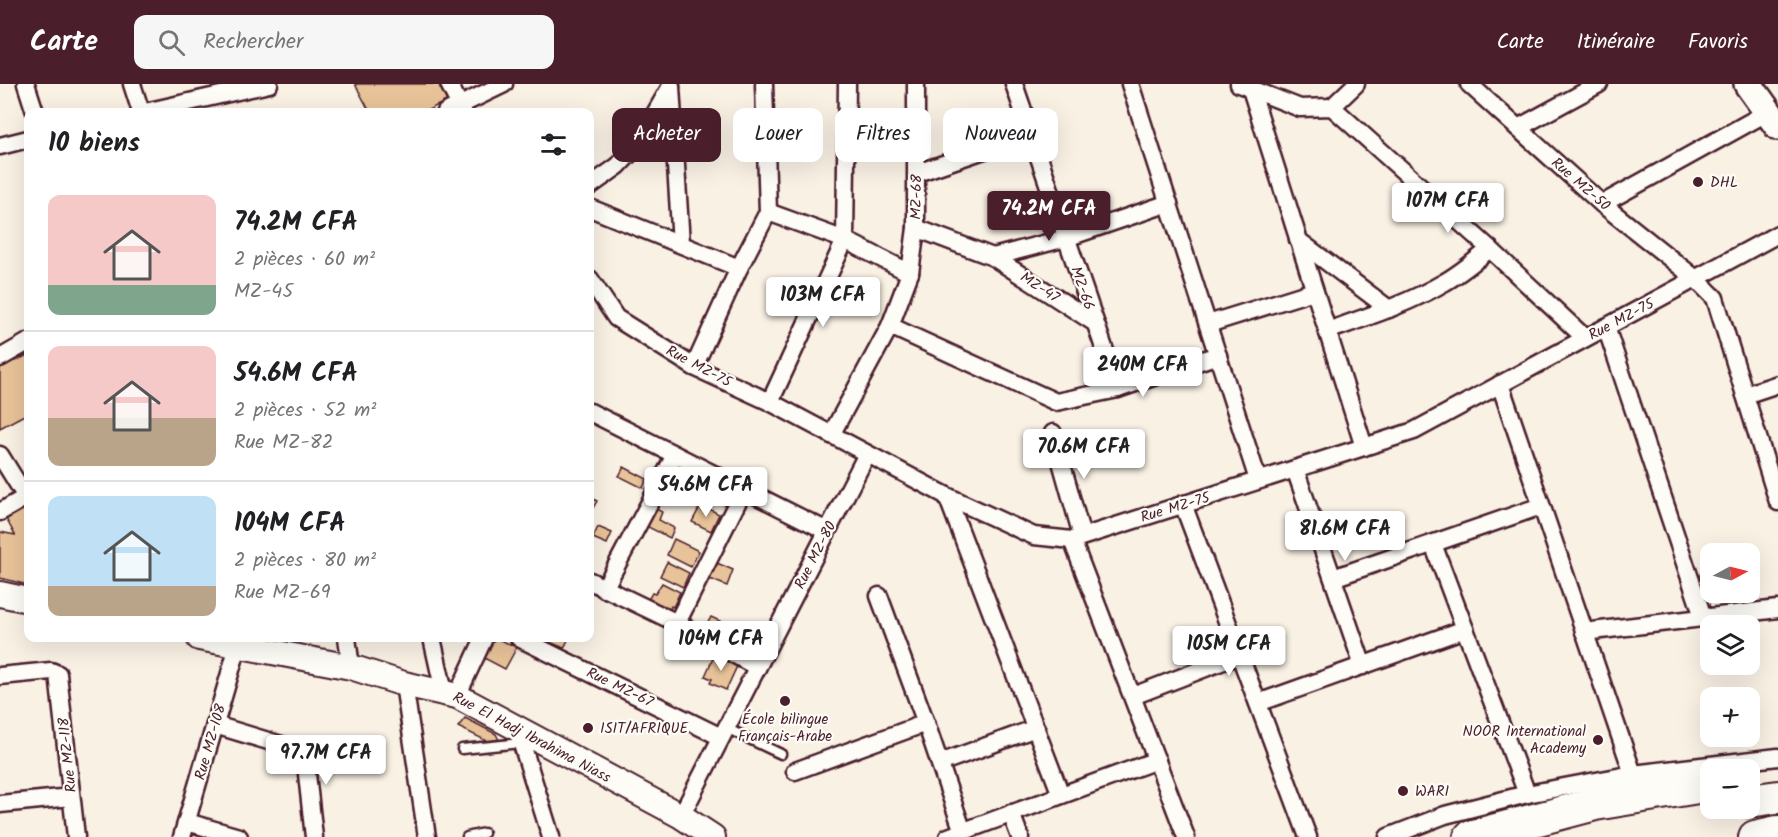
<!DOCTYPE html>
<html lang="fr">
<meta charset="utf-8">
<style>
body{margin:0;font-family:Kalam,sans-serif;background:#f6f6f6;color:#202124;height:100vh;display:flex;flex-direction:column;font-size:22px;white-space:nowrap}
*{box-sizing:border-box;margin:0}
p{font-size:20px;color:#757577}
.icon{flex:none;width:33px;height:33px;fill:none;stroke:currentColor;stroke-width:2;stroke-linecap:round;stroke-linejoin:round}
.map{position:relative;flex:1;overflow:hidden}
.panel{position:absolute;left:24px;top:24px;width:570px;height:534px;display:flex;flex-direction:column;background:#fff;border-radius:12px;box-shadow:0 6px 24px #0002}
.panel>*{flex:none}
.hud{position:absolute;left:612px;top:24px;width:570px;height:54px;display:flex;gap:12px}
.needle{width:39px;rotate:83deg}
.controls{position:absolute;left:1700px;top:459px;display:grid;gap:12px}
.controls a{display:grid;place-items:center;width:60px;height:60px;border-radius:12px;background:#fff;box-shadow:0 6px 24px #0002;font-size:30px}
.price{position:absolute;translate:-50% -51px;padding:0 14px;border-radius:6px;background:#fff;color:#222;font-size:20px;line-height:39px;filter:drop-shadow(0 2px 3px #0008)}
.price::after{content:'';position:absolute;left:50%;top:36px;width:18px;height:14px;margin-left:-9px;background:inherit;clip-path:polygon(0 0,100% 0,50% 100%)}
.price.current{background:#4a1f2b;color:#fff}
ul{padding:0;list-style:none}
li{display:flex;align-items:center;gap:18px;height:150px;padding:0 24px}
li+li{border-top:2px solid #e0e0e0}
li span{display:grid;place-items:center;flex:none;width:168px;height:120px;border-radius:12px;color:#555}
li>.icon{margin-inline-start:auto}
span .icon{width:72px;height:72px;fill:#fffc;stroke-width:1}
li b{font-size:26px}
h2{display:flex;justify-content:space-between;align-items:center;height:72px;padding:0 24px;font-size:26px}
.tag{padding:0 21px;border-radius:12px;background:#fff;box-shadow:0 6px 24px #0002;font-size:21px;line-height:54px}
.tag.current{background:#4a1f2b;color:#fff}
header{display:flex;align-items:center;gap:36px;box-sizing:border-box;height:84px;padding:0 30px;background:#4a1f2b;color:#fff}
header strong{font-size:28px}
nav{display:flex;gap:33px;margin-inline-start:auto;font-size:21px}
.search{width:420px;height:54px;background:#f6f6f6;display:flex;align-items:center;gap:15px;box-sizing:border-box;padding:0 21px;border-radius:12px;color:#757577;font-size:22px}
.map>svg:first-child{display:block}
</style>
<header>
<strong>Carte</strong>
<div class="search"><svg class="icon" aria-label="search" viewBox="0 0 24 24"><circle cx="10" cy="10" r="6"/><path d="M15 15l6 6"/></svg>Rechercher</div>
<nav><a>Carte</a><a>Itinéraire</a><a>Favoris</a></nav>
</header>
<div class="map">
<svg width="1778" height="753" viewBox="0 0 1778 753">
<rect width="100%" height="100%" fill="#f9f1e4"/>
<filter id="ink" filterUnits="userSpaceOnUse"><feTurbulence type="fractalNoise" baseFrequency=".0167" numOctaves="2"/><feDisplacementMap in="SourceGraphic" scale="12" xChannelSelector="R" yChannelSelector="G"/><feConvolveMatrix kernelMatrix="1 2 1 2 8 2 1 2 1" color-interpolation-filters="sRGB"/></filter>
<g filter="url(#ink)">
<g fill="#e8c399" stroke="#4a1f2b" stroke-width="1.5">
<polygon points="355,0 442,0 449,16 424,28 370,28"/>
<polygon points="28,271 28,329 0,344 0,279 12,273 15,277"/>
<polygon points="624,383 647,395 643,404 619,392"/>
<polygon points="590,413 597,417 593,424 590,422"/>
<polygon points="28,418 28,501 0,494 0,448 15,451 4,431"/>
<polygon points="701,421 719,430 711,447 692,438"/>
<polygon points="652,423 662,428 659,436 674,444 670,454 644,441"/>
<polygon points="598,443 612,449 607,460 593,454"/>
<polygon points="674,455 699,467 691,483 667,471"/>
<polygon points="667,478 689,489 683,503 660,492"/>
<polygon points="717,479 733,486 727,502 710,495"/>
<polygon points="662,499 680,508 673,523 671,522 670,526 648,516 652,509 655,510"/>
<polygon points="711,533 720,537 713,550 704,546"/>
<polygon points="495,554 517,563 505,585 484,574"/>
<polygon points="540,554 569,554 564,564"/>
<polygon points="719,571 738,580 726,606 710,599 712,595 705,592 714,572 717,574"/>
<polygon points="465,634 496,650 499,656 491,659 458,643"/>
</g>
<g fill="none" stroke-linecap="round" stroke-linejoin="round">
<defs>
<g id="lane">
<polyline points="726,644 781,670"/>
<polyline points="462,665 521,659"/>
<polyline points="467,753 484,749"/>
</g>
<g id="street">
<polyline points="26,0 35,28"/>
<polyline points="132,0 141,28"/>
<polyline points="449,0 463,28"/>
<polyline points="1014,0 1118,305"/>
<polyline points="1130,0 1258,396"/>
<polyline points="1239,0 1300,24 1332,23 1490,165 1585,254"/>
<polyline points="1469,0 1602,120 1696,195 1715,214 1778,418"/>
<polyline points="671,3 681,160"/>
<polyline points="1251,5 1364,363"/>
<polyline points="1332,23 1356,0"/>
<polyline points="145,28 269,0"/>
<polyline points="446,28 504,0"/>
<polyline points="1518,44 1599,0"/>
<polyline points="0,62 28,55"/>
<polyline points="917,89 1031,50"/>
<polyline points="590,102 618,82 635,64 671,2"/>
<polyline points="1602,120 1768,28"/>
<polyline points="590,124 739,184"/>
<polyline points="768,128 845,156 910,189"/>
<polyline points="916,144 993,173 1095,239"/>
<polyline points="1298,156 1389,225"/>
<polyline points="993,173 1066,154 1169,119"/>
<polyline points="590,195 616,234 694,283 770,318 947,412 1025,448 1034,452 1072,456 1414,347 1778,150"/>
<polyline points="1208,240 1314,207"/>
<polyline points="890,242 1056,318 1118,305 1218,271"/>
<polyline points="1606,243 1703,533"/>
<path d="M1327,247C1367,233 1408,220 1445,198C1461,189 1476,176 1490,165"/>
<polyline points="0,274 28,258"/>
<polyline points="694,283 739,184 768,128 764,0"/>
<polyline points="1500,300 1633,690"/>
<polyline points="1745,311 1778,300"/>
<polyline points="770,318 845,156 847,0"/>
<polyline points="590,328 827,447"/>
<polyline points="1053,349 1082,452"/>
<polyline points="831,351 890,242 910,189 916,144 916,0"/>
<polyline points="0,371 26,413"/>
<polyline points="1295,385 1363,582"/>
<polyline points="947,412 1061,711"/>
<polyline points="1183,420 1308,753"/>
<polyline points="0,428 28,412"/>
<polyline points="1072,456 1186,753"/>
<polyline points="1433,460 1527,710"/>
<polyline points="1333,494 1541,422"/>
<polyline points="590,497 677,539 757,583"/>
<polyline points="604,505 675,371"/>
<polyline points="879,512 926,639 963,748"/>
<polyline points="677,539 744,405"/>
<polyline points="1584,548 1778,525"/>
<polyline points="347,554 351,583"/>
<polyline points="432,554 444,608"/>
<polyline points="519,554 721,653"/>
<polyline points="0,592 51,587 58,590 76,753"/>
<polyline points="404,600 427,753"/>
<polyline points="457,612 484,554"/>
<polyline points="1133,612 1239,571"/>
<polyline points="1258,619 1465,545"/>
<polyline points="215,641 298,666 306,681 314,753"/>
<polyline points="517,644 551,753"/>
<polyline points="940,679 1036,644"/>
<polyline points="795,687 926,639"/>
<polyline points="0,720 71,713"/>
<polyline points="1011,729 1020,753"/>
<polyline points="681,732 867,370"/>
<polyline points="187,738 239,753"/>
<polyline points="182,753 238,562"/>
<polyline points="948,753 1157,676"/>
<polyline points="1388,753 1445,731 1527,710 1633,690 1778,673"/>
</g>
<g id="secondary">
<polyline points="0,510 28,516"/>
<polyline points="199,554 351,583 404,600 457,612 681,732 713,753"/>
</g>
<polyline id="primary" points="1748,0 1778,42"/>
<g id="highway">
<polyline points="1749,717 1778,713"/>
<polyline points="1470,753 1595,720 1710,701"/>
<polyline points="1755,753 1778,748"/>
</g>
</defs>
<use href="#lane" stroke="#4a1f2b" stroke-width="13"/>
<use href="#street" stroke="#4a1f2b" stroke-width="21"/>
<use href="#secondary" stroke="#4a1f2b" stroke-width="28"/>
<use href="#primary" stroke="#4a1f2b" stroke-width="32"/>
<use href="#highway" stroke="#4a1f2b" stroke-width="36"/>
<use href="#lane" stroke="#fdfcf7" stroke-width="8"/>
<use href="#street" stroke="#fdfcf7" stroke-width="16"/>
<use href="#secondary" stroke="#fdfcf7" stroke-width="24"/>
<use href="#primary" stroke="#fdfcf7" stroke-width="27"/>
<use href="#highway" stroke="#fdfcf7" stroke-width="32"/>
</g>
</g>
<g fill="#4a1f2b" stroke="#fdfcf7" stroke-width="2">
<circle cx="1698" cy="98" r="6"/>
<circle cx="785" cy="617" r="6"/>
<circle cx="588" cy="644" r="6"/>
<circle cx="1598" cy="656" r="6"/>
<circle cx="1403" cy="707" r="6"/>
</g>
<g text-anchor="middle" stroke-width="4.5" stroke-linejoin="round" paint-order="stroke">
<g font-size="15" fill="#4a1f2b" stroke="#fdfcf7" text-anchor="start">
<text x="1710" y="103">DHL</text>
<text x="785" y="640" text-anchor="middle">École bilingue<tspan x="785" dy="17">Français-Arabe</tspan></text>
<text x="600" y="649">ISIT/AFRIQUE</text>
<text x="1586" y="652" text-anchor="end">NOOR International<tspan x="1586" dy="17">Academy</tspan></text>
<text x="1415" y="712">WARI</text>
</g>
<g font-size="15" fill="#4a1f2b" stroke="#fdfcf7">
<text transform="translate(1581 100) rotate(41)" y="5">Rue MZ-50</text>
<text transform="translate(916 113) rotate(-89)" y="5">MZ-68</text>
<text transform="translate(1040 203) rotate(33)" y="5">MZ-47</text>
<text transform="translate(1083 204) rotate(71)" y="5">MZ-66</text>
<text transform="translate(1621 235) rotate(-28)" y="5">Rue MZ-75</text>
<text transform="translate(699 282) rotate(28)" y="5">Rue MZ-75</text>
<text transform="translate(1175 423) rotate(-17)" y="5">Rue MZ-75</text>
<text transform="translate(815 471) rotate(-63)" y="5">Rue MZ-80</text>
<text transform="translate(620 603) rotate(26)" y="5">Rue MZ-67</text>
<text transform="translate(532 653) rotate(28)" y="5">Rue El Hadj Ibrahima Niass</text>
<text transform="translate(210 658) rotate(-74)" y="5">Rue MZ-108</text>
<text transform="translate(67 671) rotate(-96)" y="5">Rue MZ-118</text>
</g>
</g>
</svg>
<div class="controls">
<a><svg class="needle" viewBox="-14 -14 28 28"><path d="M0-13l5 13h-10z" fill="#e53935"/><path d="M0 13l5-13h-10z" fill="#757577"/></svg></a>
<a><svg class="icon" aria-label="layers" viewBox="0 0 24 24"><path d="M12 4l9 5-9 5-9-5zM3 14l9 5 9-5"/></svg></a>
<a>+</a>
<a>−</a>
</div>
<b class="price" style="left:1448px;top:150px">107M CFA</b>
<b class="price current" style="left:1049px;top:158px">74.2M CFA</b>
<b class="price" style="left:823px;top:244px">103M CFA</b>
<b class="price" style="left:1143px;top:314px">240M CFA</b>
<b class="price" style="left:1084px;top:396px">70.6M CFA</b>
<b class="price" style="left:706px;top:434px">54.6M CFA</b>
<b class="price" style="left:1345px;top:478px">81.6M CFA</b>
<b class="price" style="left:721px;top:588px">104M CFA</b>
<b class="price" style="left:1229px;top:593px">105M CFA</b>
<b class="price" style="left:326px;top:702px">97.7M CFA</b>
<div class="hud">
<a class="tag current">Acheter</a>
<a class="tag">Louer</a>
<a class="tag">Filtres</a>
<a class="tag">Nouveau</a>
</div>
<section class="panel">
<h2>10 biens<svg class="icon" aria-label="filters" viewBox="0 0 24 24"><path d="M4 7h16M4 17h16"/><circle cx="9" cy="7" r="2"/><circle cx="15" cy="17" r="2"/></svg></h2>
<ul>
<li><span style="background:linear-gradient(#f6c9c9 75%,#7fa58c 0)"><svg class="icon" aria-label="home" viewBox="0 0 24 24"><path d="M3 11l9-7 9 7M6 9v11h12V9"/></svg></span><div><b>74.2M CFA</b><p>2 pièces · 60 m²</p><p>MZ-45</p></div></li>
<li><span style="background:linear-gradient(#f6c9c9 60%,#b9a48a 0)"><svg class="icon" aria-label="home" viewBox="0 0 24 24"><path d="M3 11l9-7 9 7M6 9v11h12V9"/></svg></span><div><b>54.6M CFA</b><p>2 pièces · 52 m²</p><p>Rue MZ-82</p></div></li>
<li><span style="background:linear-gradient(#bfe0f5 75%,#b9a48a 0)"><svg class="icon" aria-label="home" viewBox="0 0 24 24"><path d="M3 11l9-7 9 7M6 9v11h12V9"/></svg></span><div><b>104M CFA</b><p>2 pièces · 80 m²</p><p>Rue MZ-69</p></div></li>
</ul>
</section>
</div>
